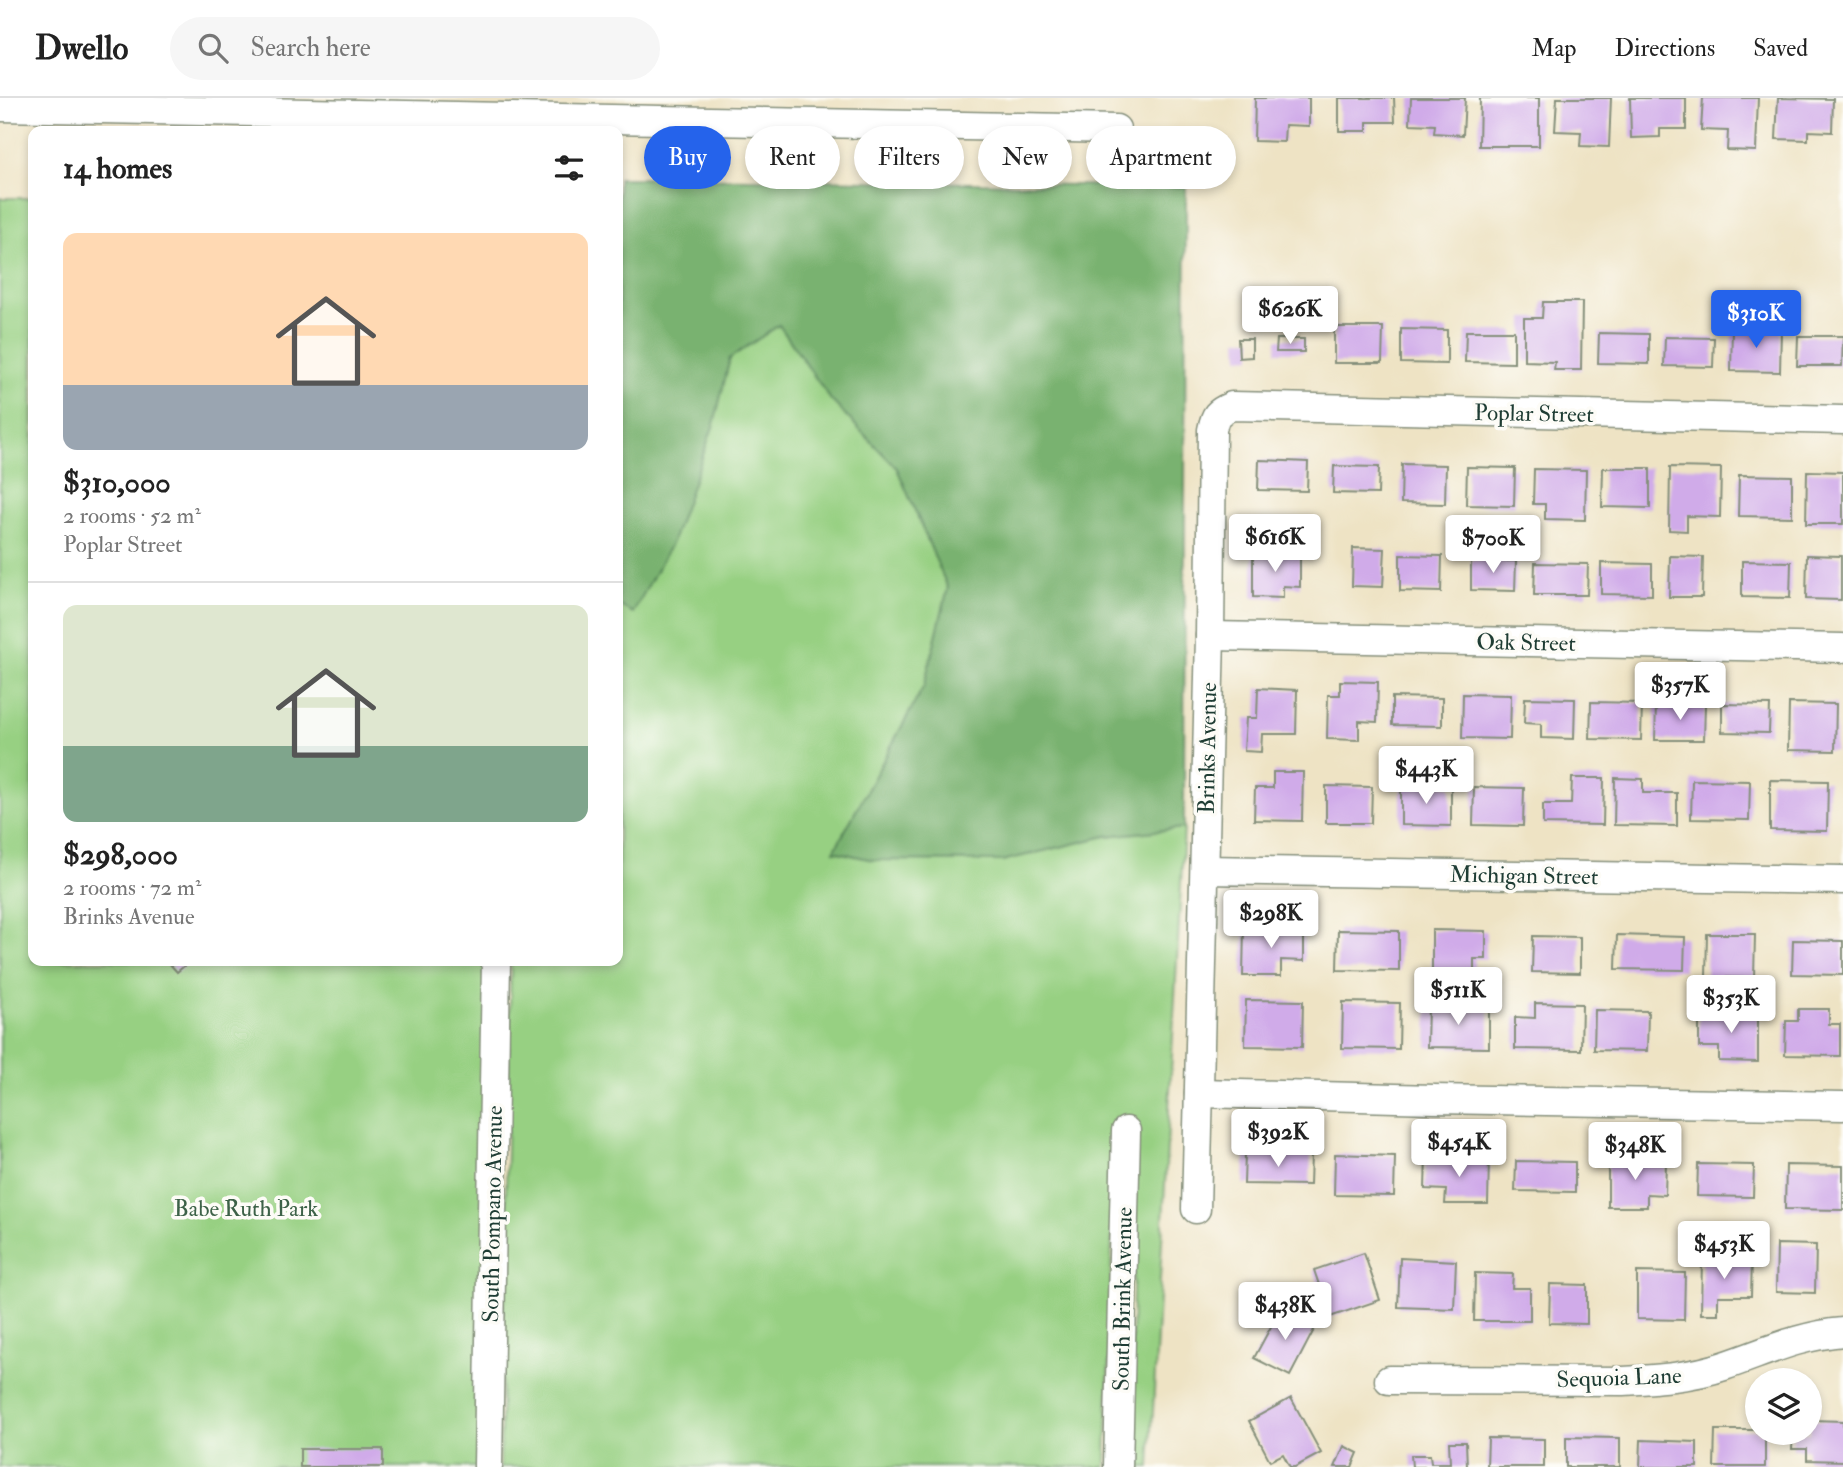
<!DOCTYPE html>
<meta charset="utf-8">
<style>
body{margin:0;font-family:"IM FELL Double Pica",serif;background:#f6f6f6;color:#222;height:100vh;display:flex;flex-direction:column;font-size:26px;white-space:nowrap}
*{box-sizing:border-box;margin:0}
p{font-size:23px;color:#767676}
.icon{flex:none;width:38px;height:38px;fill:none;stroke:currentColor;stroke-width:2;stroke-linecap:round;stroke-linejoin:round}
.map{position:relative;flex:1;overflow:hidden}
.side{position:absolute;left:28px;top:28px;width:595px;height:840px;display:flex;flex-direction:column;background:#fff;border-radius:14px;box-shadow:0 4px 10px #0003}
.side>*{flex:none}
.guide{position:absolute;left:644px;top:28px;width:665px;height:63px;display:flex;gap:14px}
.buttons{position:absolute;left:1745px;top:1270px;display:grid;gap:14px}
.buttons a{display:grid;place-items:center;width:77px;height:77px;border-radius:50%;background:#fff;box-shadow:0 4px 10px #0003;font-size:35px}
.price{position:absolute;translate:-50% -60px;padding:0 16px;border-radius:7px;background:#fff;color:#222;font-size:23px;line-height:46px;filter:drop-shadow(0 2px 4px #0008)}
.price::after{content:'';position:absolute;left:50%;top:42px;width:21px;height:16px;margin-left:-10px;background:inherit;clip-path:polygon(0 0,100% 0,50% 100%)}
.price.on{background:#2563eb;color:#fff}
ul{padding:0;list-style:none}
li{display:grid;align-content:center;gap:14px;height:371px;padding:0 35px}
li+li{border-top:2px solid #e0e0e0}
li span{display:grid;place-items:center;height:217px;border-radius:14px;color:#555}
li>.icon{margin-inline-start:auto}
span .icon{width:126px;height:126px;fill:#fffc;stroke-width:1}
li b{font-size:30px}
h2{display:flex;justify-content:space-between;align-items:center;height:84px;padding:0 35px;font-size:30px}
.chip{padding:0 24px;border-radius:32px;background:#fff;box-shadow:0 4px 10px #0003;font-size:24px;line-height:63px}
.chip.on{background:#2563eb;color:#fff}
header{display:flex;align-items:center;gap:42px;box-sizing:border-box;height:98px;padding:0 35px;background:#fff;border-bottom:2px solid #e0e0e0}
header strong{font-size:33px}
nav{display:flex;gap:38px;margin-inline-start:auto;font-size:24px}
.search{width:490px;height:63px;background:#f6f6f6;display:flex;align-items:center;gap:18px;box-sizing:border-box;padding:0 24px;border-radius:38px;color:#767676;font-size:26px}
.map>svg:first-child{display:block}
</style>
<header>
<strong>Dwello</strong>
<div class="search"><svg class="icon" aria-label="search" viewBox="0 0 24 24"><circle cx="10" cy="10" r="6"/><path d="M15 15l6 6"/></svg>Search here</div>
<nav><a>Map</a><a>Directions</a><a>Saved</a></nav>
</header>
<div class="map">
<svg width="1843" height="1369" viewBox="0 0 1843 1369">
<rect width="100%" height="100%" fill="#fdfcf7"/>
<filter id="ink" filterUnits="userSpaceOnUse"><feTurbulence type="fractalNoise" baseFrequency=".0143" numOctaves="2"/><feDisplacementMap in="SourceGraphic" scale="14" xChannelSelector="R" yChannelSelector="G"/><feConvolveMatrix kernelMatrix="1 2 1 2 8 2 1 2 1" color-interpolation-filters="sRGB"/></filter>
<filter id="wash" filterUnits="userSpaceOnUse"><feTurbulence type="fractalNoise" baseFrequency=".00686" numOctaves="4" result="noise"/><feDisplacementMap in="SourceGraphic" scale="28" xChannelSelector="R" yChannelSelector="G"/><feGaussianBlur stdDeviation="1.57" result="paint"/><feColorMatrix in="noise" values="0 0 0 0 0 0 0 0 0 0 0 0 0 0 0 0 0 1.4 0 .05"/><feComposite in="paint" operator="in"/></filter>
<g filter="url(#wash)">
<rect width="100%" height="100%" fill="#eee3c4"/>
<g fill="#97d082" stroke="#5b865b" stroke-width="2">
<polygon points="0,100 33,100 33,863 496,863 488,1369 0,1369"/>
<polygon points="779,227 831,302 897,370 948,490 924,588 834,753 873,762 1002,763 1106,738 1184,730 1150,1369 1129,1369 1137,1020 1115,1019 1106,1369 500,1369 511,863 618,863 618,507 633,514 714,326 730,260"/>
</g>
<polygon fill="#79b270" stroke="#4c7852" stroke-width="2" points="618,80 764,81 1186,89 1184,730 1106,738 1002,763 873,762 834,753 924,588 948,490 897,370 831,302 779,227 730,260 714,326 672,444 633,515 618,507"/>
<g id="blocks">
<g fill="#d0abe9">
<polygon points="1255,0 1309,0 1309,28 1285,27 1284,44 1254,43"/>
<polygon points="1339,0 1394,0 1395,24 1367,24 1367,33 1339,33"/>
<polygon points="1411,0 1465,0 1463,37 1434,35 1435,27 1410,26"/>
<polygon points="1480,0 1539,0 1539,48 1479,48"/>
<polygon points="1557,0 1611,0 1609,49 1580,48 1581,34 1555,33"/>
<polygon points="1630,0 1686,0 1686,31 1660,31 1660,39 1631,40"/>
<polygon points="1703,0 1758,0 1756,53 1727,52 1728,33 1701,32"/>
<polygon points="1778,0 1833,1 1832,34 1808,33 1808,42 1776,41"/>
<polygon points="1543,204 1582,204 1581,272 1554,272 1555,264 1524,263 1524,220 1542,220"/>
<polygon points="1334,229 1383,229 1382,265 1334,265"/>
<polygon points="1401,231 1447,232 1447,266 1401,265"/>
<polygon points="1732,231 1781,232 1780,274 1731,273"/>
<polygon points="1466,233 1514,233 1514,265 1465,264"/>
<polygon points="1599,235 1649,236 1649,266 1598,265"/>
<polygon points="1798,238 1843,238 1842,268 1797,268"/>
<polygon points="1665,239 1714,240 1713,269 1664,268"/>
<polygon points="1238,241 1252,241 1252,259 1239,260"/>
<polygon points="1277,241 1304,241 1304,254 1276,254"/>
<polygon points="1259,362 1308,364 1307,393 1258,392"/>
<polygon points="1402,366 1446,367 1445,406 1401,405"/>
<polygon points="1334,368 1379,369 1378,396 1333,395"/>
<polygon points="1467,369 1515,370 1514,408 1466,407"/>
<polygon points="1670,369 1721,370 1720,419 1687,418 1687,433 1669,432"/>
<polygon points="1603,370 1650,370 1650,410 1602,409"/>
<polygon points="1534,371 1586,372 1585,422 1545,421 1545,406 1533,406"/>
<polygon points="1807,373 1843,374 1843,426 1806,426"/>
<polygon points="1739,377 1792,378 1792,419 1738,418"/>
<polygon points="1353,450 1385,451 1383,489 1352,488"/>
<polygon points="1253,456 1300,456 1300,489 1283,488 1283,500 1253,499"/>
<polygon points="1400,457 1442,458 1441,494 1400,493"/>
<polygon points="1807,457 1841,458 1841,502 1806,501"/>
<polygon points="1670,458 1703,459 1702,499 1669,499"/>
<polygon points="1471,462 1516,463 1515,493 1471,492"/>
<polygon points="1742,463 1791,464 1790,500 1742,499"/>
<polygon points="1535,465 1588,466 1587,497 1534,497"/>
<polygon points="1601,465 1652,466 1652,497 1601,496"/>
<polygon points="1340,583 1378,584 1377,624 1359,623 1359,642 1327,641 1328,597 1340,597"/>
<polygon points="1258,590 1297,592 1296,636 1262,636 1261,654 1244,653 1246,620 1257,620"/>
<polygon points="1463,596 1511,597 1510,641 1462,640"/>
<polygon points="1392,599 1442,600 1442,628 1392,627"/>
<polygon points="1525,600 1575,601 1574,641 1541,640 1541,626 1524,625"/>
<polygon points="1591,604 1642,605 1641,642 1590,641"/>
<polygon points="1789,605 1836,606 1835,653 1788,652"/>
<polygon points="1656,606 1705,606 1704,642 1655,642"/>
<polygon points="1722,606 1770,607 1769,635 1722,634"/>
<polygon points="1273,674 1303,674 1302,723 1254,722 1255,690 1273,690"/>
<polygon points="1572,680 1604,680 1603,727 1543,726 1543,706 1571,706"/>
<polygon points="1615,680 1643,681 1643,695 1677,695 1677,728 1614,727"/>
<polygon points="1692,682 1750,683 1749,722 1691,721"/>
<polygon points="1770,682 1828,683 1827,733 1770,732"/>
<polygon points="1401,687 1451,688 1451,728 1401,727"/>
<polygon points="1326,688 1372,689 1371,725 1326,725"/>
<polygon points="1474,689 1524,690 1523,728 1473,727"/>
<polygon points="1244,829 1304,830 1304,863 1281,862 1281,878 1243,878"/>
<polygon points="1338,832 1399,833 1399,873 1337,872"/>
<polygon points="1432,832 1486,833 1486,861 1474,861 1474,878 1432,878"/>
<polygon points="1707,836 1755,836 1754,880 1706,879"/>
<polygon points="1617,837 1685,839 1684,872 1616,871"/>
<polygon points="1533,838 1580,839 1580,875 1532,874"/>
<polygon points="1793,842 1843,843 1843,877 1792,876"/>
<polygon points="167,863 190,863 177,874"/>
<polygon points="1246,902 1303,903 1302,949 1245,948"/>
<polygon points="1343,904 1400,905 1399,951 1342,950"/>
<polygon points="1535,905 1582,906 1581,952 1515,951 1515,919 1535,920"/>
<polygon points="1428,907 1489,908 1489,950 1427,949"/>
<polygon points="1798,911 1829,911 1829,926 1840,926 1840,958 1785,957 1786,923 1798,923"/>
<polygon points="1595,912 1648,913 1647,953 1594,952"/>
<polygon points="1699,914 1758,915 1758,964 1719,963 1719,949 1699,949"/>
<polygon points="1245,1055 1311,1056 1310,1087 1244,1086"/>
<polygon points="1335,1056 1395,1058 1394,1098 1334,1097"/>
<polygon points="1426,1058 1489,1060 1488,1106 1445,1106 1446,1092 1425,1091"/>
<polygon points="1608,1062 1666,1063 1665,1097 1647,1096 1647,1109 1608,1109"/>
<polygon points="1516,1063 1575,1064 1575,1094 1515,1093"/>
<polygon points="1698,1066 1754,1067 1753,1099 1697,1098"/>
<polygon points="1786,1067 1843,1068 1843,1112 1785,1111"/>
<polygon points="1777,1146 1816,1147 1815,1195 1776,1194"/>
<polygon points="1364,1155 1380,1202 1330,1219 1314,1172"/>
<polygon points="1702,1159 1752,1160 1751,1198 1718,1198 1718,1216 1701,1216"/>
<polygon points="1400,1160 1456,1163 1454,1211 1398,1209"/>
<polygon points="1637,1174 1685,1175 1684,1222 1637,1221"/>
<polygon points="1475,1175 1513,1176 1512,1190 1530,1190 1530,1223 1474,1223"/>
<polygon points="1550,1186 1587,1187 1587,1226 1549,1225"/>
<polygon points="1281,1210 1316,1228 1290,1278 1254,1260"/>
<polygon points="1291,1300 1321,1355 1295,1369 1290,1369 1283,1356 1270,1363 1249,1323"/>
<polygon points="1810,1322 1843,1323 1843,1363 1807,1362 1807,1351 1792,1351 1793,1335 1810,1335"/>
<polygon points="1715,1332 1757,1332 1757,1335 1765,1335 1765,1369 1714,1369"/>
<polygon points="1566,1339 1620,1340 1620,1369 1566,1369"/>
<polygon points="1488,1340 1544,1341 1544,1369 1487,1369"/>
<polygon points="1641,1342 1697,1344 1697,1369 1640,1369"/>
<polygon points="1449,1344 1466,1344 1467,1369 1412,1369 1411,1357 1430,1357 1431,1365 1450,1365"/>
<polygon points="1344,1348 1358,1355 1352,1369 1335,1369"/>
<rect x="300" y="1351" width="83" height="18"/>
</g>
</g>
</g>
<g filter="url(#ink)">
<use href="#blocks" fill-opacity="0" stroke="#86907c" stroke-width="2"/>
<g fill="none" stroke-linecap="round" stroke-linejoin="round">
<defs>
<g id="minor">
<polyline points="0,9 1116,31"/>
<polyline points="1210,538 1843,550"/>
<polyline points="1205,772 1843,782"/>
<polyline points="1199,995 1434,1001 1843,1008"/>
<path d="M1196,1111L1210,538L1212,332C1215,317 1217,314 1232,308L1843,322"/>
<path d="M1389,1282L1623,1283C1657,1281 1692,1279 1724,1268C1766,1254 1797,1238 1843,1234"/>
<polyline points="488,1369 496,863"/>
<polyline points="1118,1369 1126,1033"/>
</g>
</defs>
<use href="#minor" stroke="#86907c" stroke-width="31"/>
<use href="#minor" stroke="#fff" stroke-width="28"/>
</g>
</g>
<g text-anchor="middle" stroke-width="7" stroke-linejoin="round" paint-order="stroke">
<g font-size="23" fill="#1f3d34" stroke="#fdfcf7">
<text transform="translate(1534 315) rotate(1)" y="8">Poplar Street</text>
<text transform="translate(1526 544) rotate(1)" y="8">Oak Street</text>
<text transform="translate(1207 650) rotate(-89)" y="8">Brinks Avenue</text>
<text transform="translate(1524 777) rotate(1)" y="8">Michigan Street</text>
<text transform="translate(492 1116) rotate(-89)" y="8">South Pompano Avenue</text>
<text transform="translate(1122 1201) rotate(-89)" y="8">South Brink Avenue</text>
<text transform="translate(1619 1279) rotate(-2)" y="8">Sequoia Lane</text>
</g>
<g font-size="23" fill="#3d6248" stroke="#fdfcf7">
<text x="246" y="1118">Babe Ruth Park</text>
</g>
</g>
</svg>
<div class="buttons">
<a><svg class="icon" aria-label="layers" viewBox="0 0 24 24"><path d="M12 4l9 5-9 5-9-5zM3 14l9 5 9-5"/></svg></a>
</div>
<b class="price" style="left:1290px;top:248px">$626K</b>
<b class="price on" style="left:1756px;top:252px">$310K</b>
<b class="price" style="left:1275px;top:476px">$616K</b>
<b class="price" style="left:1493px;top:477px">$700K</b>
<b class="price" style="left:1680px;top:624px">$357K</b>
<b class="price" style="left:1426px;top:708px">$443K</b>
<b class="price" style="left:1271px;top:852px">$298K</b>
<b class="price" style="left:1458px;top:929px">$511K</b>
<b class="price" style="left:1731px;top:937px">$353K</b>
<b class="price" style="left:1278px;top:1071px">$392K</b>
<b class="price" style="left:1459px;top:1081px">$454K</b>
<b class="price" style="left:1635px;top:1084px">$348K</b>
<b class="price" style="left:1724px;top:1183px">$453K</b>
<b class="price" style="left:1285px;top:1244px">$438K</b>
<div class="guide">
<a class="chip on">Buy</a>
<a class="chip">Rent</a>
<a class="chip">Filters</a>
<a class="chip">New</a>
<a class="chip">Apartment</a>
</div>
<section class="side">
<h2>14 homes<svg class="icon" aria-label="filters" viewBox="0 0 24 24"><path d="M4 7h16M4 17h16"/><circle cx="9" cy="7" r="2"/><circle cx="15" cy="17" r="2"/></svg></h2>
<ul>
<li><span style="background:linear-gradient(#ffd9b3 70%,#9aa5b1 0)"><svg class="icon" aria-label="home" viewBox="0 0 24 24"><path d="M3 11l9-7 9 7M6 9v11h12V9"/></svg></span><div><b>$310,000</b><p>2 rooms · 52 m²</p><p>Poplar Street</p></div></li>
<li><span style="background:linear-gradient(#dfe7d0 65%,#7fa58c 0)"><svg class="icon" aria-label="home" viewBox="0 0 24 24"><path d="M3 11l9-7 9 7M6 9v11h12V9"/></svg></span><div><b>$298,000</b><p>2 rooms · 72 m²</p><p>Brinks Avenue</p></div></li>
</ul>
</section>
</div>
